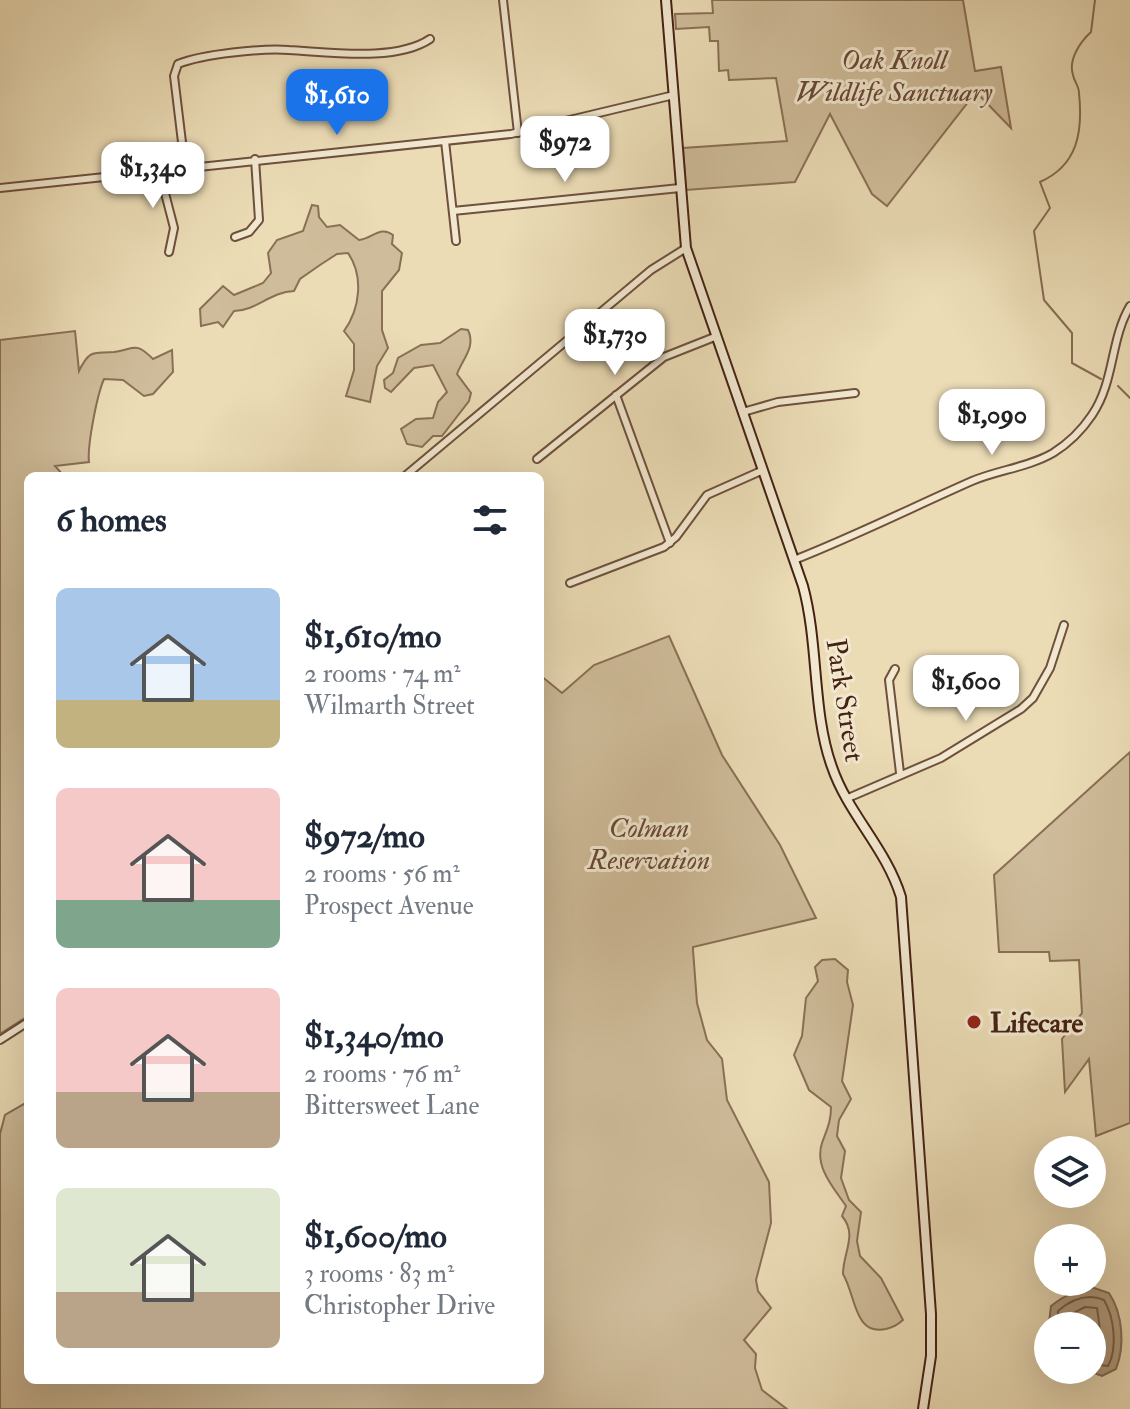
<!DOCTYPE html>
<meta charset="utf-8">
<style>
body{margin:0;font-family:"IM FELL Double Pica",serif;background:#f6f6f7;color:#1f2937;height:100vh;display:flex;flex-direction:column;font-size:30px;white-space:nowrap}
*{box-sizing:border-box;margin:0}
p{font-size:26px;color:#747a83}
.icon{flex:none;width:44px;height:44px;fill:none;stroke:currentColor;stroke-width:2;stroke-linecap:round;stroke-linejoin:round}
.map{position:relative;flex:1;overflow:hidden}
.drawer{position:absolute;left:24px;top:472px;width:520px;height:912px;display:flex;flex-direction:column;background:#fff;border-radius:12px;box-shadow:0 8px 32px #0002}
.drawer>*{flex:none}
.tools{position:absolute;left:1034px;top:1136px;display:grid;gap:16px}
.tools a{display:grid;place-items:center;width:72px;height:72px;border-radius:50%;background:#fff;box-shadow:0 8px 32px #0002;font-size:40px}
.price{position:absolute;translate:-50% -68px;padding:0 18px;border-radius:16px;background:#fff;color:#222;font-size:26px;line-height:52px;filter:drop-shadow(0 2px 4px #0008)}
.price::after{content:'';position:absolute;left:50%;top:48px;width:24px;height:18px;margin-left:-12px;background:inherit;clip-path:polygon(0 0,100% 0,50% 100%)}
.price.current{background:#1a73e8;color:#fff}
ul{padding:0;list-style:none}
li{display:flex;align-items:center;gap:24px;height:200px;padding:0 32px}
li span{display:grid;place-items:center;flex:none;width:224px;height:160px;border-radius:12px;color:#555}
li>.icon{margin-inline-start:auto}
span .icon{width:96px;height:96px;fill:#fffc;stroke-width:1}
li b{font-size:34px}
h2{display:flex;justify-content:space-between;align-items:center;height:96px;padding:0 32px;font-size:34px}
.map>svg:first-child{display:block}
</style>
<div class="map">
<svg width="1130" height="1409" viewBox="0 0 1130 1409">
<rect width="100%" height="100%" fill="#ebdcb6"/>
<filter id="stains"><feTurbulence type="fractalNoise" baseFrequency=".0025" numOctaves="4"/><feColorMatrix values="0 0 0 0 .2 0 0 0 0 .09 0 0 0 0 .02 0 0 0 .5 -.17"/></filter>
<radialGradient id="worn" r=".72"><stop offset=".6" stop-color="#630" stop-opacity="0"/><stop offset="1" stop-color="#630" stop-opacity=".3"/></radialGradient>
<g fill="#cfbc9a" stroke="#8a6f56" stroke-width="2">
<polygon points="712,0 963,0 975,71 1001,67 1011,128 976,92 887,206 872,194 830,114 795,182 686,190 683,148 787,141 776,78 729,80 728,70 719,71 718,41 710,41 709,27 676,29 675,14 713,13"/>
<path d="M312,205L318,206L319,217L327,227L340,225L359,240C372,239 380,225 393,235L392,244L402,253L399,270L382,291V330L388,348L377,366L370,402L346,396L354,370V344L344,331C360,309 364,276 348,253L337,254L320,265L300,279L294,291C270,292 256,311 234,311L223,327L218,322L201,326L200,309L223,286L234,295L263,283L271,273L268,253L277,240L303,231Z"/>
<path d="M461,329L468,330C476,347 463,358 457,374L471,393L469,401L442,436H433L422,447L407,444L401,429L416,419L433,418L438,402L447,392L433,365L414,368L391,392L385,388L384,380L393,373L398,358L421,345L440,343Z"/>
<path d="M75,331L79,371C90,348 94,354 114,352C135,349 135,341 153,359L172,350L173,372L153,394L144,396L123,380L104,379C97,395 87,446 89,462L55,466L64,476H28V1016L0,1034V340Z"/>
<polygon points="669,636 722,755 780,845 816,918 693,947 693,950 697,1003 707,1040 722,1059 727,1100 769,1182 771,1223 756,1280 758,1291 771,1308 744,1340 756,1354 755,1368 762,1390 787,1409 0,1409 0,1134 5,1115 24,1104 28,1112 28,1380 540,1380 540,675 562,693 594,665"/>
<polygon points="1130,752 1130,1123 1096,1136 1089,1059 1065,1092 1062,1039 1082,1013 1079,960 1050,961 1049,952 999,952 994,875"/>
<path d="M835,959L848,970L847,982L853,1005L842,1081L851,1099L839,1120L837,1136L845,1151L841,1178L849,1200L861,1212L857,1241L860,1256L881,1278L903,1320C897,1325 894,1327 886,1329C854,1336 856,1296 843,1274C843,1252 858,1235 842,1216L846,1206C834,1188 814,1167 822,1143C827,1129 831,1122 831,1107L809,1090L794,1055L802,1036L806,998L818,981L815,967L822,960Z"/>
</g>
<path fill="#b39d7f" stroke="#876c54" stroke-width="2" d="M1094,1288L1109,1293C1123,1314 1125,1346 1116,1369L1102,1376L1086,1370H1092V1326L1049,1323L1051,1306C1065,1295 1076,1290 1094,1288Z"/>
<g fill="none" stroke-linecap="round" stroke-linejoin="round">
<g stroke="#7c6049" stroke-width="2">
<path d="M1057,1326L1058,1311C1072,1299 1087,1293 1104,1300C1114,1317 1118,1348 1108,1366L1092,1364"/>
<polyline points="1067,1326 1068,1316 1085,1307 1097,1308 1103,1351 1100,1356 1092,1353"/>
</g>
<g stroke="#876c54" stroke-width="2">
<path d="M1095,0L1091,32C1080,42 1068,60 1073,75C1074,81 1079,86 1079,93C1083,132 1078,165 1040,182L1050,208L1034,231L1044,300L1072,333V363L1101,379"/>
<polyline points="1118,386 1130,398"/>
</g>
<defs>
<g id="minor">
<polyline points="503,0 518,133"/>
<polyline points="445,141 456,241"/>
<path d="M185,167L174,76L178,64C203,54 262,48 289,50C329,52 396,62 430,39"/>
<polyline points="159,170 174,228 169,252"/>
<polyline points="0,188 511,134 674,95"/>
<polyline points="453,211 680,188"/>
<polyline points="235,237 249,232 259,220 255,159"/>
<polyline points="616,395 670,543"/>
<polyline points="743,412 778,402 855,393"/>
<polyline points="537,459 664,357 717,336"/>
<polyline points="405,476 651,270 686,248"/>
<path d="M794,560C855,536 913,507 972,481C998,470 1029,467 1053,453C1069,443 1082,430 1092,415C1115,381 1110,340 1130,306"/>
<polyline points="570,583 664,547 676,537 707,495 761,471"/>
<polyline points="895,669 889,680 900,773"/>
<polyline points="848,798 941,758 1021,709 1033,698 1050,668 1064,625"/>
<polyline points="0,1040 28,1022"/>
</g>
<path id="secondary" d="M666,0L686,248L803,586C819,645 812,712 832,767C848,814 886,848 901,897L931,1314V1356L923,1409"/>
</defs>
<use href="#minor" stroke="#6e503c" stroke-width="10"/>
<use href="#secondary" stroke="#452213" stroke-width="12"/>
<use href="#minor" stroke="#f2e8d0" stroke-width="6"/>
<use href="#secondary" stroke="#f2e8d0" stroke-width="8"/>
</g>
<circle fill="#8f2418" stroke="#f2e8d0" stroke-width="3" cx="974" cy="1022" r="8"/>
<g text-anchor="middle" stroke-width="6" stroke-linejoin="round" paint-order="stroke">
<g font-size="28" font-style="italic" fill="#684835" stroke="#f2e8d0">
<text x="894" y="69">Oak Knoll<tspan x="894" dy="32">Wildlife Sanctuary</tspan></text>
<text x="649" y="837">Colman<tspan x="649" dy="32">Reservation</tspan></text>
</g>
<g font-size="28" fill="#452213" stroke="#f2e8d0">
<text transform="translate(846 700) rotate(81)" y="10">Park Street</text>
</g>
<g font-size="28" font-weight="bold" fill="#452213" stroke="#f2e8d0" text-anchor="start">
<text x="990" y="1032">Lifecare</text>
</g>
</g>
<rect width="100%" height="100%" filter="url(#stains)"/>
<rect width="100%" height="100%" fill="url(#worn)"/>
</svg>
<div class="tools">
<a><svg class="icon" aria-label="layers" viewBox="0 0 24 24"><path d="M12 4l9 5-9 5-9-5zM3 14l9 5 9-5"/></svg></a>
<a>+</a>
<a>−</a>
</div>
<b class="price current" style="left:337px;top:137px">$1,610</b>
<b class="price" style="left:565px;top:184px">$972</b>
<b class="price" style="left:153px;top:210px">$1,340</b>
<b class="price" style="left:615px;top:377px">$1,730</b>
<b class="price" style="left:992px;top:457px">$1,090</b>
<b class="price" style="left:966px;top:723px">$1,600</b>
<section class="drawer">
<h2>6 homes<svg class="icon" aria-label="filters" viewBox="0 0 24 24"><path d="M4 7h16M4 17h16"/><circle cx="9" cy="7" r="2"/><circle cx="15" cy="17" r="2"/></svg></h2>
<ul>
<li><span style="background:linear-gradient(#a9c7e8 70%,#c2b280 0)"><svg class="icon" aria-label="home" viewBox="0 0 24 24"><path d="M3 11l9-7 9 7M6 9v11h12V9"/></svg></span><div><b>$1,610/mo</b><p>2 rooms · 74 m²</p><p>Wilmarth Street</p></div></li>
<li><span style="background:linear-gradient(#f6c9c9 70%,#7fa58c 0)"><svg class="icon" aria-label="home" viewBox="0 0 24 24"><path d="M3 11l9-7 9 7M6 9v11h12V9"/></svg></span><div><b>$972/mo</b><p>2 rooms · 56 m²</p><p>Prospect Avenue</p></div></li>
<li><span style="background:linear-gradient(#f6c9c9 65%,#b9a48a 0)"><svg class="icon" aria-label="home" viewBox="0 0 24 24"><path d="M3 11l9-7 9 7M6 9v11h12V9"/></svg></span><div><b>$1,340/mo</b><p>2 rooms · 76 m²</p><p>Bittersweet Lane</p></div></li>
<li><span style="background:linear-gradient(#dfe7d0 65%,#b9a48a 0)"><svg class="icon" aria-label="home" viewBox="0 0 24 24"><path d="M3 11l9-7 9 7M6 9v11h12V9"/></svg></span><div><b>$1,600/mo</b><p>3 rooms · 83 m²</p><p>Christopher Drive</p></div></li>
</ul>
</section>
</div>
